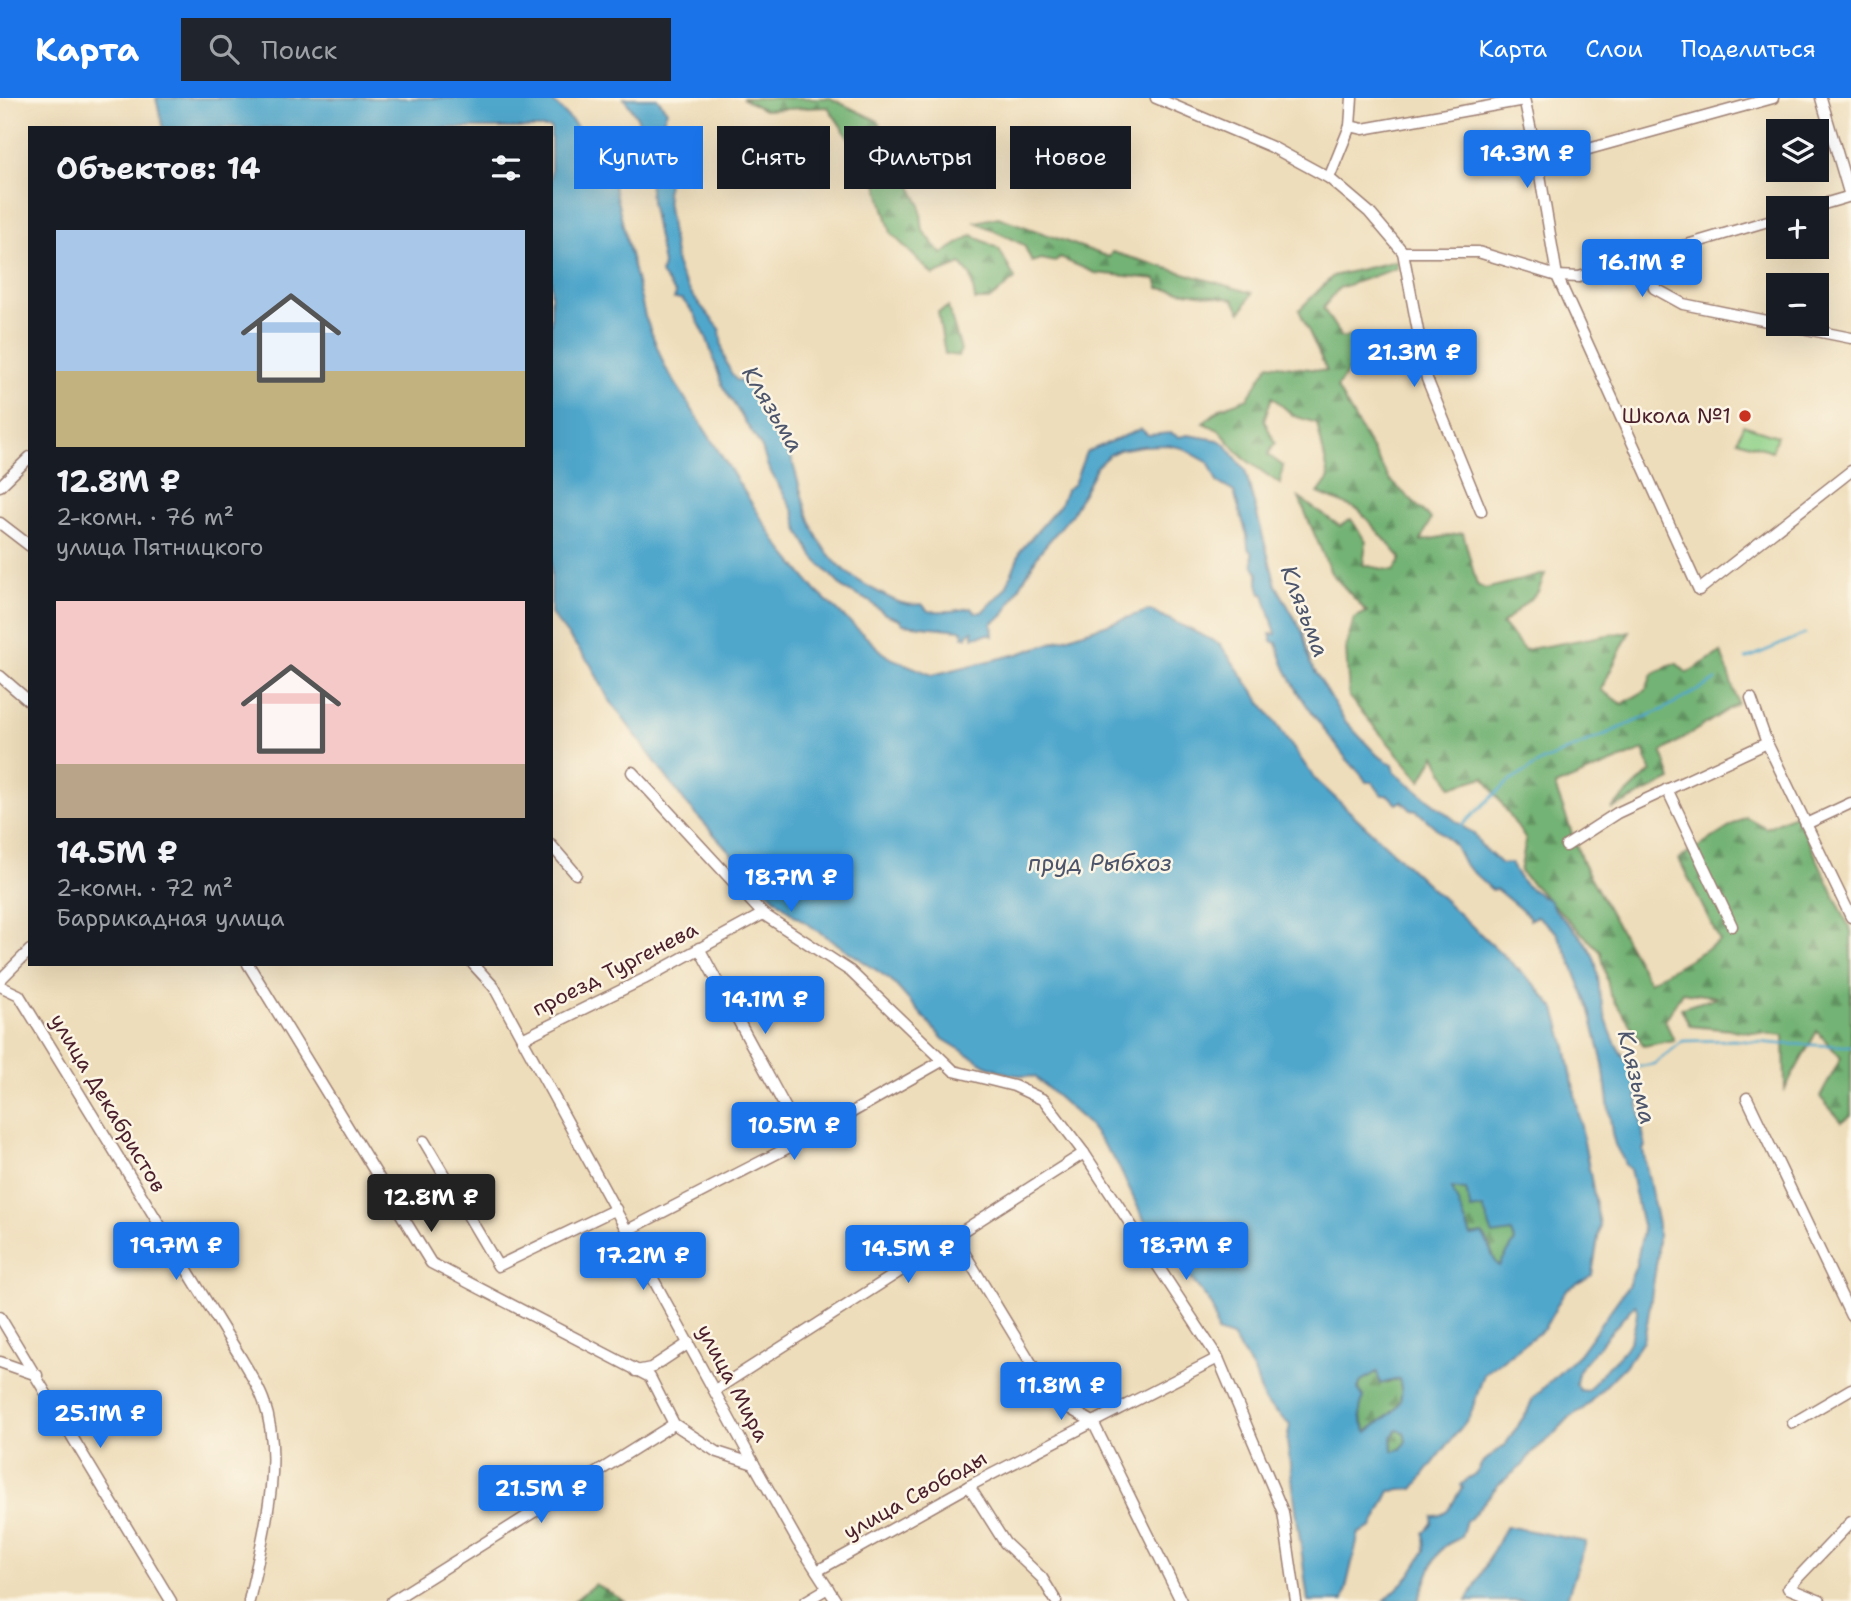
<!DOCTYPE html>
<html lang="ru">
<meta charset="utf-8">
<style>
body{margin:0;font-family:"Shantell Sans",sans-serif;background:#20242c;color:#f1f3f6;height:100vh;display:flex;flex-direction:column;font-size:26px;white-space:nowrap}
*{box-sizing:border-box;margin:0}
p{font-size:23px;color:#9ea1a6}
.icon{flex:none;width:38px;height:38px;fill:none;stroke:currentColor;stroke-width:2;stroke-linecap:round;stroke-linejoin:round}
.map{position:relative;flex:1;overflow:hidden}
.drawer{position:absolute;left:28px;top:28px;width:525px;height:840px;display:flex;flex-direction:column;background:#171b24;border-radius:0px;box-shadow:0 7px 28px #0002}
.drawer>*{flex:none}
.hud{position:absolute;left:574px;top:28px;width:665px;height:63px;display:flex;gap:14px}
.tools{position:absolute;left:1766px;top:21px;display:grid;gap:14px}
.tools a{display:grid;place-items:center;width:63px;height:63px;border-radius:0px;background:#171b24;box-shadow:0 7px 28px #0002;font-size:35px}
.price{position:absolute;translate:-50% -60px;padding:0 16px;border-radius:7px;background:#1a73e8;color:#fff;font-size:23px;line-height:46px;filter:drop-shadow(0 2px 4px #0008)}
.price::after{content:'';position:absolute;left:50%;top:42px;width:21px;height:16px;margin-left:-10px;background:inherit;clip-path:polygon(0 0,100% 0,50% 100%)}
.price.current{background:#222;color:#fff}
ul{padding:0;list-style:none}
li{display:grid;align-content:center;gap:14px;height:371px;padding:0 28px}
li span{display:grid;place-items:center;height:217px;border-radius:0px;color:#555}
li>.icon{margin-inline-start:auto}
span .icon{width:126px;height:126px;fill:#fffc;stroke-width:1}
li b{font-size:30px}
h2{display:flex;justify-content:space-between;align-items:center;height:84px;padding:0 28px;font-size:30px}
.tag{padding:0 24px;border-radius:0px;background:#171b24;box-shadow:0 7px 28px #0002;font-size:24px;line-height:63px}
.tag.current{background:#1a73e8;color:#fff}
header{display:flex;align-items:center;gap:42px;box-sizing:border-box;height:98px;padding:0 35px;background:#1a73e8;color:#fff}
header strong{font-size:33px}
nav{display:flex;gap:38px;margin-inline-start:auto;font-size:24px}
.search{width:490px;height:63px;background:#20242c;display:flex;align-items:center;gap:18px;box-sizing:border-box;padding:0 24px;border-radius:0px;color:#9ea1a6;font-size:26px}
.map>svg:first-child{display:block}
</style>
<header>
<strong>Карта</strong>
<div class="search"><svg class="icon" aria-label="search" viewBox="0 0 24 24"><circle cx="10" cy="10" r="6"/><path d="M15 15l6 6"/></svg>Поиск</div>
<nav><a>Карта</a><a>Слои</a><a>Поделиться</a></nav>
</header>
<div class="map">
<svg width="1851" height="1503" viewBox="0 0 1851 1503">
<defs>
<pattern id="forest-firs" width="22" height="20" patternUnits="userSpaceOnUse" patternTransform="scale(1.75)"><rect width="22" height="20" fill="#73b375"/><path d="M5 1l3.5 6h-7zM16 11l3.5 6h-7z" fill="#609160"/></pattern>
</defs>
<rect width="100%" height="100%" fill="#fcf5e5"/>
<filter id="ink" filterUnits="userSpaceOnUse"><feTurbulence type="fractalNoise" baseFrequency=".0143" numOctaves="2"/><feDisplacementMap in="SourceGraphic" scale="14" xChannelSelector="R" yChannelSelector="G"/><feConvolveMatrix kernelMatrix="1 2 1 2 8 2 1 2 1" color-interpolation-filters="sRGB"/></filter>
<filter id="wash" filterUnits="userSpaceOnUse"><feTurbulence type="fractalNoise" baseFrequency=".00686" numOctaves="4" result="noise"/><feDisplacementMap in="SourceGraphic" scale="28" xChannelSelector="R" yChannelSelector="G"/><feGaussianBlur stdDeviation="1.57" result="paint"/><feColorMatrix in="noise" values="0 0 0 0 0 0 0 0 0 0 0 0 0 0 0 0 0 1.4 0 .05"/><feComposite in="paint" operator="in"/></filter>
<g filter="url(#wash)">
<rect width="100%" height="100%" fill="#eeddba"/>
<g fill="url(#forest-firs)" stroke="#5e6950" stroke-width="2">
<polygon points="742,0 830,0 878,23 920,106 923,133 942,156 972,137 999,151 1015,181 989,202 975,202 971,178 961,166 933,177 891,135 875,79 828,9 764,12"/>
<polygon points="998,119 1109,159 1112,154 1252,195 1241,214 1233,201 1159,190 1156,181 1095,175 1060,160 1055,164 1041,161 1032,164 1024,147 976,124"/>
<polygon points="1396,163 1397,170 1339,190 1323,210 1342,240 1356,237 1352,267 1337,290 1389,381 1431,421 1421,443 1463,435 1477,487 1485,491 1545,476 1538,494 1502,526 1524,552 1630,533 1601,592 1622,606 1646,592 1652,576 1676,565 1687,575 1721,554 1738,605 1662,654 1671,682 1611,711 1651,673 1643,652 1555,688 1583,766 1649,884 1720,843 1679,761 1746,719 1766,730 1796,716 1851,833 1851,1017 1842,1024 1820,999 1841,960 1817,933 1785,991 1784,937 1690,928 1681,910 1718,899 1682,894 1665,923 1674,942 1644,948 1610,896 1601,854 1520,774 1526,742 1484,679 1451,689 1435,657 1421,683 1349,599 1346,550 1354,520 1367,514 1331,475 1299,400 1340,428 1351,421 1366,444 1363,467 1394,473 1401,460 1359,412 1318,395 1329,380 1317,325 1294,318 1272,299 1264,322 1275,345 1268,357 1283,368 1280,386 1242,359 1219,332 1203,325 1221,310 1248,300 1269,266 1327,273 1299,212 1333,178"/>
<polygon points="948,209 961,252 958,258 945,256 938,214"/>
<path d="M1451,1090L1466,1092L1512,1133L1515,1143L1499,1169C1491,1159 1491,1145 1482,1136L1471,1138Z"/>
<path d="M1377,1273L1388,1285L1399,1280C1409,1313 1385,1317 1367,1334C1359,1318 1355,1300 1361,1283Z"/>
<polygon points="1397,1332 1405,1334 1406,1343 1401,1351 1393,1353 1392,1339"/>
<polygon points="595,1486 624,1503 574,1503"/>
</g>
<polygon fill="#8fd189" stroke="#6c785a" stroke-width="2" points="1743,327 1777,338 1772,353 1738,342"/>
<g fill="#4fa7cc" stroke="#4c637c" stroke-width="2" fill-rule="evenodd">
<path d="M156,0H550L598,51L610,73L645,218L665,269L777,445L816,493L888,559L932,577L1018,556L1150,512L1220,546L1315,681L1536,888L1555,911L1566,949L1600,1128L1592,1177L1565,1193L1544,1231L1484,1276L1470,1318L1413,1391L1390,1393L1372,1429L1359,1435L1343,1503H1308L1287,1343L1290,1327L1264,1303L1254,1273L1232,1239L1217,1234L1212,1207L1144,1122L1117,1065L1086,1024L1035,979L1009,976L986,967L943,941L891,882L794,817L755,782L685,704L608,600L591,567L551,516V30H163ZM1452,1090L1466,1092L1471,1112L1483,1110L1493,1137L1512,1134L1515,1143L1499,1168C1490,1159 1491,1146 1482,1136L1471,1138ZM1377,1274L1380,1286L1399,1281C1409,1312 1385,1318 1367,1334C1360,1322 1357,1312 1364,1300L1358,1291L1361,1283ZM1397,1332L1404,1334L1406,1343L1401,1351L1393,1353L1392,1339Z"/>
<path d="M624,0H657L667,13L662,26L667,50L663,66L668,87L666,94L676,165L681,179L696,202L720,231C721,249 724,267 736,282C758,286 759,305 767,320C774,332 785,342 790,356C800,386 805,420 822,447C837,471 859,484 882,496C895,503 906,509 922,506L928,513C943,514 957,513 971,510L975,515L982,514L1006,490L1021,452L1060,407L1066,392L1074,386L1086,354L1141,331L1148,337L1171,335L1179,339L1188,337L1218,342L1225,346L1245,372L1276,487L1303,535L1310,565L1344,622L1377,657L1393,667L1395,675L1466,731L1474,735L1481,747L1501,766L1511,765C1522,788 1527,789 1547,801C1552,804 1550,805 1553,809C1564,824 1579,833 1589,850C1599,866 1597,879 1600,897C1605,921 1615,953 1633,970L1645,1048L1643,1052L1658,1127V1155L1647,1226L1643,1242L1625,1268L1613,1280L1583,1311L1571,1318L1550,1340L1532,1354L1523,1367L1498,1387L1471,1420L1466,1423L1461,1439C1455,1444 1447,1444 1442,1451C1430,1465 1426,1486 1418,1503H1384L1408,1480L1425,1453L1424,1435L1432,1425L1433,1418C1453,1418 1452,1400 1463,1389L1461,1387L1478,1373L1482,1365L1505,1347L1527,1314L1533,1300L1579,1256L1628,1188L1636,1167L1643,1133L1630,1071L1624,1066V1063L1615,1047L1612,1035L1603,966L1590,913L1568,857L1556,834L1537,818L1529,822V818L1496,791L1492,792L1464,766L1454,746L1417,713L1411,712L1402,703L1397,706L1388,697H1382L1372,684H1366C1362,675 1352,668 1345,659C1320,625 1287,588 1277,545L1272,543L1270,536H1276L1264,496H1261L1258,485V475L1253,466L1252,455L1248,450L1247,437L1234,394L1217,384L1209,365L1182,350L1167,347L1142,348L1119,352L1109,357L1097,368L1072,416L1039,455L1003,518L992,525L993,538L989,536L973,539V533L969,534L967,539H963L964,535L960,532L903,526L899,521L885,516L869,503L844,491L814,460L798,431L794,414L768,369L762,350L723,289L707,241L694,215L682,201H674L676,196L661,176L663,166L651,103L645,38L637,19ZM1635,1206C1638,1212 1637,1214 1636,1221C1631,1252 1620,1255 1601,1276C1596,1282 1593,1288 1587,1293L1580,1292L1576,1285L1579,1271Z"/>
<polygon points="1506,1428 1586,1444 1566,1503 1467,1503"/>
</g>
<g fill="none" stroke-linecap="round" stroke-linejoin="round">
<g stroke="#4fa7cc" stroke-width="2.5">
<polyline points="1746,561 1805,536"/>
<polyline points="1460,729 1506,686 1541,664 1664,611 1716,582"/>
<polyline points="1632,970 1654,966 1683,943 1734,942 1780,946 1851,948"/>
</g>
</g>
</g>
<g filter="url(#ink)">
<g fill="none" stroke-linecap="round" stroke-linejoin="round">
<defs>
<g id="minor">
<polyline points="1156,0 1272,49 1329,80 1369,114 1403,154"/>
<polyline points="1524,0 1538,65 1557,178 1699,492 1851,373"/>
<polyline points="1821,0 1850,98"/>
<polyline points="1350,28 1363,31 1524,2"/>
<polyline points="1538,65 1773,0"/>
<polyline points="1329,80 1350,28 1352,0"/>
<polyline points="1810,110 1851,98"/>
<polyline points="1403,154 1478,154 1557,178 1579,179 1778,120"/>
<polyline points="1403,154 1427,281 1481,413"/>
<polyline points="1646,160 1654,190 1683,206 1851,240"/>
<polyline points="0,388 30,359"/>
<polyline points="0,425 30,448"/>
<polyline points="0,578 30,604"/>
<polyline points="1751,600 1767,645 1851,819"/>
<polyline points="632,674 763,816 850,873 954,973 1014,988 1044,1002 1084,1055 1218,1260 1283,1414 1296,1503"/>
<polyline points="1667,691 1732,828"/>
<polyline points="1806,726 1851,705"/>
<polyline points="551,747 576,776"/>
<polyline points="1566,748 1617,715 1767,645"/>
<polyline points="699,850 803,1042"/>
<polyline points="248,866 431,1165 650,1279 674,1326 717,1354 754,1366"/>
<polyline points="473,866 494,889 754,1366 798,1444 836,1503"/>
<polyline points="0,882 30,852"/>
<path d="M0,888L19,897L241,1260C249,1274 259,1289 264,1304C285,1365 262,1442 249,1503"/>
<polyline points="522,941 644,881 763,816"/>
<polyline points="1747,1000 1851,1218"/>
<polyline points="424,1043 498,1168 616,1111"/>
<polyline points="628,1132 803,1042 942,963"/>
<polyline points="954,1138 1053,1301 1093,1324 1181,1503"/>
<polyline points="0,1219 171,1503"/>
<polyline points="0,1264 37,1277"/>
<polyline points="636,1273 651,1270 689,1245"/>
<polyline points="715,1292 1084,1055"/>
<polyline points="1793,1325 1851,1291"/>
<polyline points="969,1388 1005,1445 1042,1480 1056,1503"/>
<polyline points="817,1473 969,1388 1218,1260"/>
<polyline points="392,1503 674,1326"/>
<polyline points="806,1503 828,1490"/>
<polyline points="1820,1503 1788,1490 1851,1424"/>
</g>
</defs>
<use href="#minor" stroke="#9c7e72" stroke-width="13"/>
<use href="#minor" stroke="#fff" stroke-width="10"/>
</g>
</g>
<circle fill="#c8321e" stroke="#fcf5e5" stroke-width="2.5" cx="1745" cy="318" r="7"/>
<g text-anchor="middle" stroke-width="5" stroke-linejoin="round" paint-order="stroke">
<g font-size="21" fill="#4a1f2b" stroke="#fcf5e5" text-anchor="end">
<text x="1731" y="325">Школа №1</text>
</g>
<g font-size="21" fill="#4a1f2b" stroke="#fcf5e5">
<text transform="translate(615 871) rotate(-27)" y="7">проезд Тургенева</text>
<text transform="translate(108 1005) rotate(59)" y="7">улица Декабристов</text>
<text transform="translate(733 1285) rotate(62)" y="7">улица Мира</text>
<text transform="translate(915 1397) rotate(-29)" y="7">улица Свободы</text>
</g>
<g font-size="23" font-style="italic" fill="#4c556b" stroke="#fcf5e5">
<text transform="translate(773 311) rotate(59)" y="8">Клязьма</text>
<text transform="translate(1305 513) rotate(69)" y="8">Клязьма</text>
<text x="1100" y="773">пруд Рыбхоз</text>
<text transform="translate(1637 979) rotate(76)" y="8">Клязьма</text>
</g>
</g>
</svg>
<div class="tools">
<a><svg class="icon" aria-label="layers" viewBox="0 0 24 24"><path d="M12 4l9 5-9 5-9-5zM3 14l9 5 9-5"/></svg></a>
<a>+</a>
<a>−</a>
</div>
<b class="price" style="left:1527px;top:92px">14.3M ₽</b>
<b class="price" style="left:1642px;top:201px">16.1M ₽</b>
<b class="price" style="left:1414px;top:291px">21.3M ₽</b>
<b class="price" style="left:791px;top:816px">18.7M ₽</b>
<b class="price" style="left:765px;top:938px">14.1M ₽</b>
<b class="price" style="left:794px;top:1064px">10.5M ₽</b>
<b class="price current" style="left:431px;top:1136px">12.8M ₽</b>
<b class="price" style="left:176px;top:1184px">19.7M ₽</b>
<b class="price" style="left:1186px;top:1184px">18.7M ₽</b>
<b class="price" style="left:908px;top:1187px">14.5M ₽</b>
<b class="price" style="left:643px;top:1194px">17.2M ₽</b>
<b class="price" style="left:1061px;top:1324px">11.8M ₽</b>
<b class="price" style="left:100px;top:1352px">25.1M ₽</b>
<b class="price" style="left:541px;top:1427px">21.5M ₽</b>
<div class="hud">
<a class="tag current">Купить</a>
<a class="tag">Снять</a>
<a class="tag">Фильтры</a>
<a class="tag">Новое</a>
</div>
<section class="drawer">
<h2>Объектов: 14<svg class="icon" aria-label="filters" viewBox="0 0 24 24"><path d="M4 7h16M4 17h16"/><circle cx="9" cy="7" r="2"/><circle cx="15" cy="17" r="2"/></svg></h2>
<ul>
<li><span style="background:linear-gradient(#a9c7e8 65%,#c2b280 0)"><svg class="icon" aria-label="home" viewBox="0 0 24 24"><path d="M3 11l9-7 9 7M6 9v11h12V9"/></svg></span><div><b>12.8M ₽</b><p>2-комн. · 76 m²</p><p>улица Пятницкого</p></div></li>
<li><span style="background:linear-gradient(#f6c9c9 75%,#b9a48a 0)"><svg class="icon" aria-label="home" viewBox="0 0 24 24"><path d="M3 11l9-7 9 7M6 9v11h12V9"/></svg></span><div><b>14.5M ₽</b><p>2-комн. · 72 m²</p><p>Баррикадная улица</p></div></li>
</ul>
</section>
</div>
